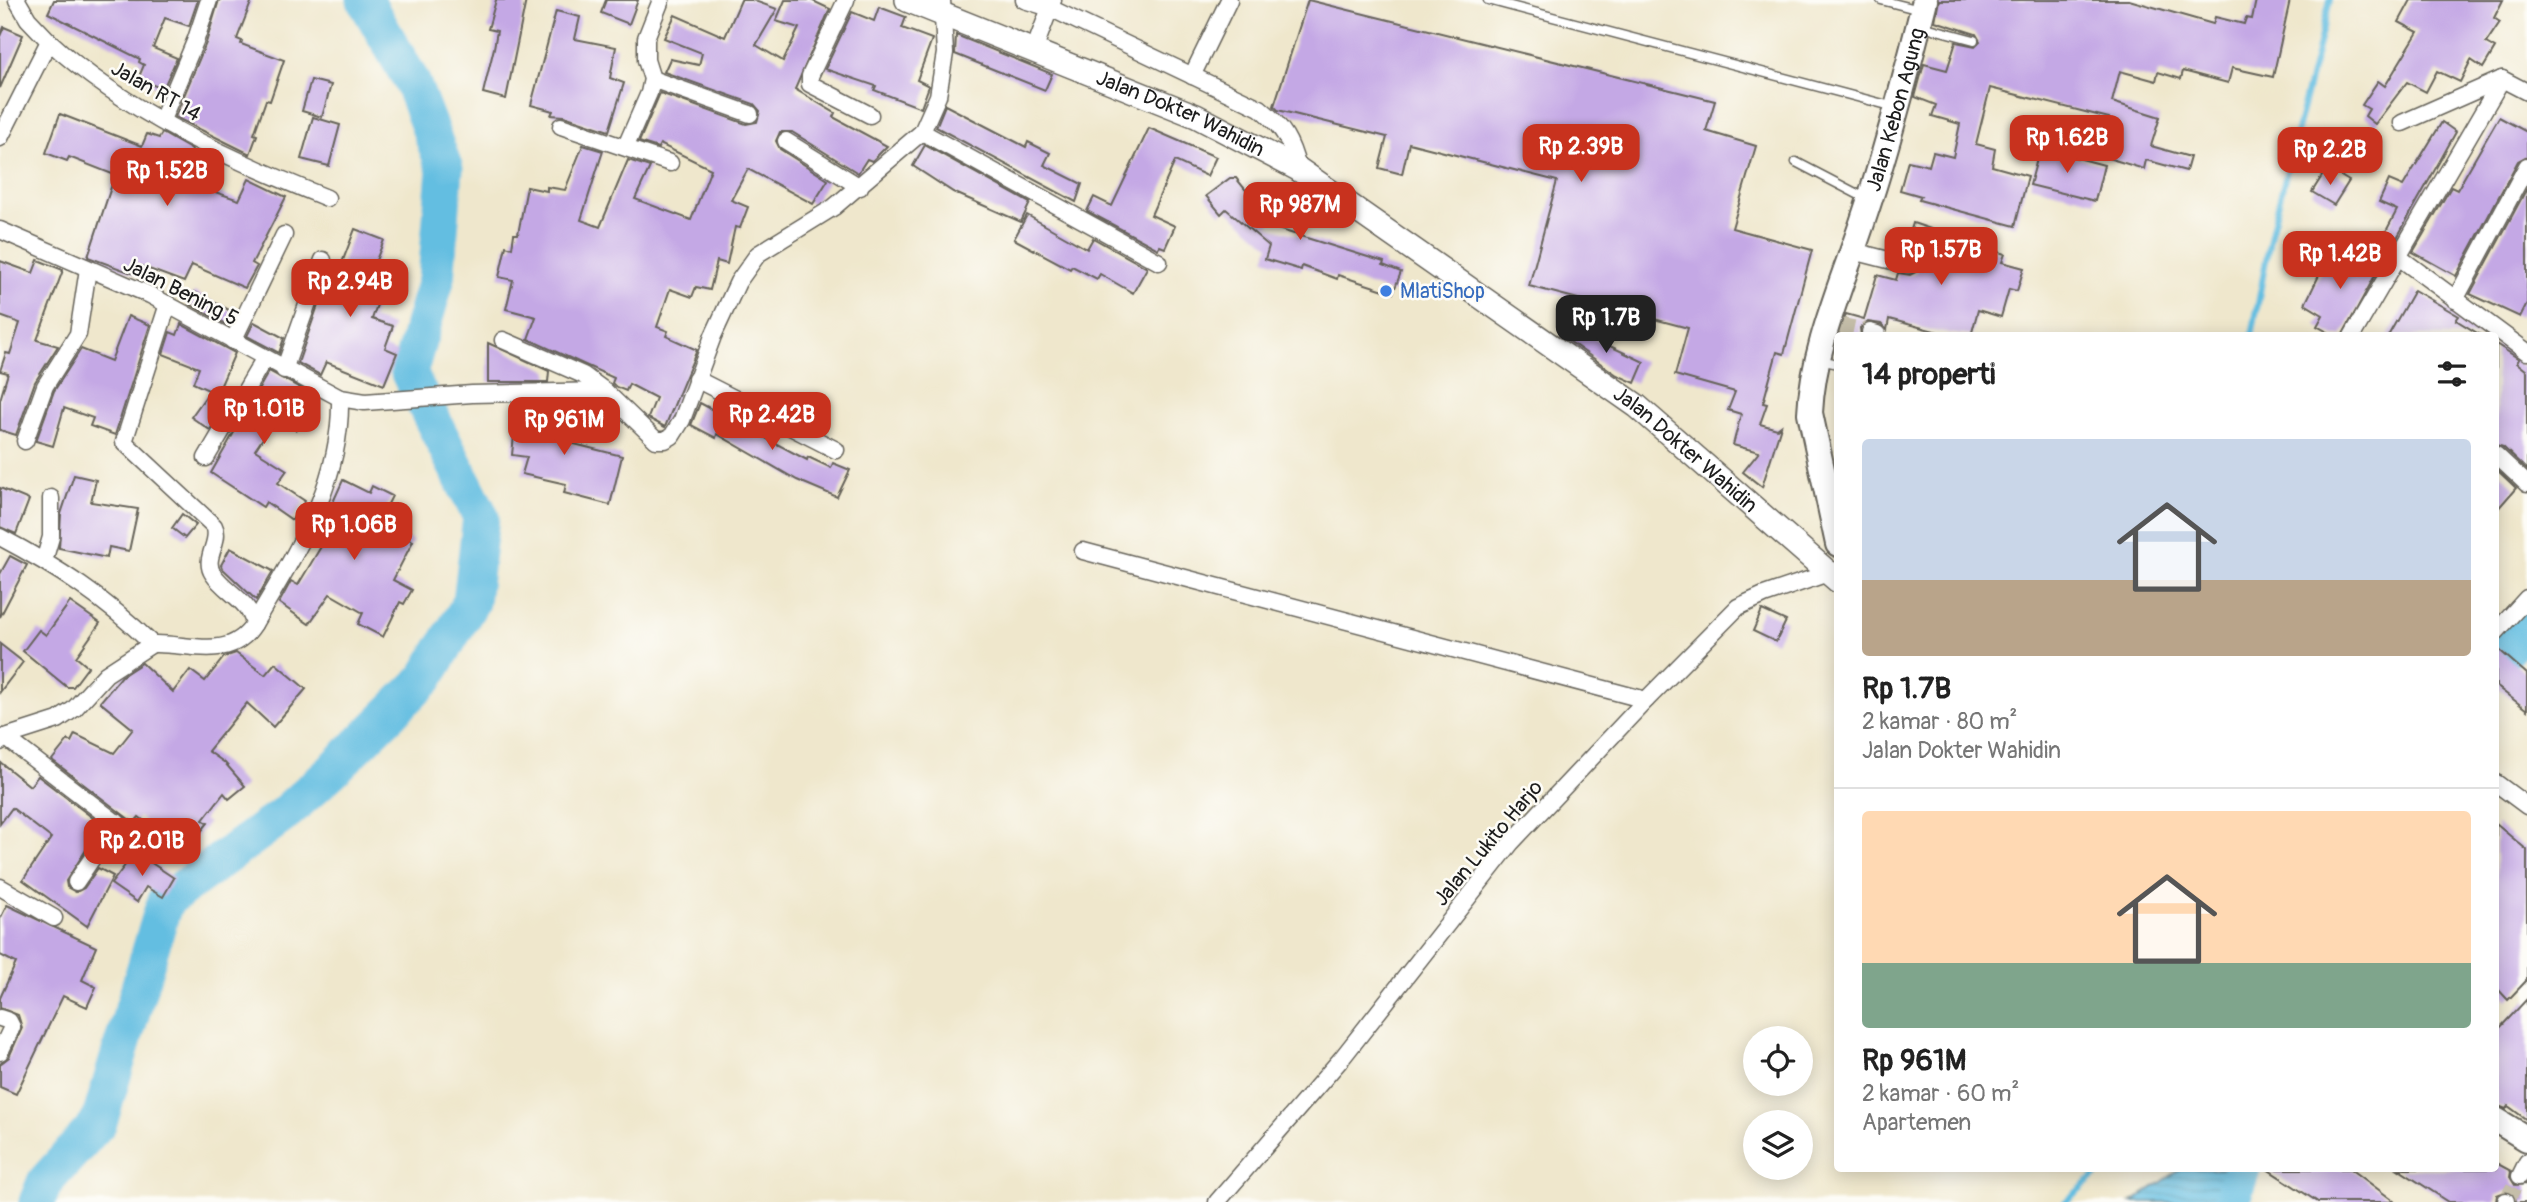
<!DOCTYPE html>
<html lang="id">
<meta charset="utf-8">
<style>
body{margin:0;font-family:Pangolin,sans-serif;background:#f2f2f2;color:#222;height:100vh;display:flex;flex-direction:column;font-size:26px;white-space:nowrap}
*{box-sizing:border-box;margin:0}
p{font-size:23px;color:#767676}
.icon{flex:none;width:38px;height:38px;fill:none;stroke:currentColor;stroke-width:2;stroke-linecap:round;stroke-linejoin:round}
.map{position:relative;flex:1;overflow:hidden}
.drawer{position:absolute;left:1834px;top:332px;width:665px;height:840px;display:flex;flex-direction:column;background:#fff;border-radius:7px;box-shadow:0 4px 18px #0003}
.drawer>*{flex:none}
.controls{position:absolute;left:1743px;top:1026px;display:grid;gap:14px}
.controls a{display:grid;place-items:center;width:70px;height:70px;border-radius:50%;background:#fff;box-shadow:0 4px 18px #0003;font-size:35px}
.price{position:absolute;translate:-50% -60px;padding:0 16px;border-radius:14px;background:#c8321e;color:#fff;font-size:23px;line-height:46px;filter:drop-shadow(0 2px 4px #0008)}
.price::after{content:'';position:absolute;left:50%;top:42px;width:21px;height:16px;margin-left:-10px;background:inherit;clip-path:polygon(0 0,100% 0,50% 100%)}
.price.selected{background:#222;color:#fff}
ul{padding:0;list-style:none}
li{display:grid;align-content:center;gap:14px;height:371px;padding:0 28px}
li+li{border-top:2px solid #e0e0e0}
li span{display:grid;place-items:center;height:217px;border-radius:7px;color:#555}
li>.icon{margin-inline-start:auto}
span .icon{width:126px;height:126px;fill:#fffc;stroke-width:1}
li b{font-size:30px}
h2{display:flex;justify-content:space-between;align-items:center;height:84px;padding:0 28px;font-size:30px}
.map>svg:first-child{display:block}
</style>
<div class="map">
<svg width="2527" height="1202" viewBox="0 0 2527 1202">
<defs>
<pattern id="water-rules" width="6" height="5" patternUnits="userSpaceOnUse" patternTransform="scale(1.75)"><rect width="6" height="5" fill="#63bee1"/><path d="M0 2.5h6" fill="none" stroke="#55a3c0"/></pattern>
</defs>
<rect width="100%" height="100%" fill="#fdfcf7"/>
<filter id="ink" filterUnits="userSpaceOnUse"><feTurbulence type="fractalNoise" baseFrequency=".0143" numOctaves="2"/><feDisplacementMap in="SourceGraphic" scale="14" xChannelSelector="R" yChannelSelector="G"/><feConvolveMatrix kernelMatrix="1 2 1 2 8 2 1 2 1" color-interpolation-filters="sRGB"/></filter>
<filter id="wash" filterUnits="userSpaceOnUse"><feTurbulence type="fractalNoise" baseFrequency=".00686" numOctaves="4" result="noise"/><feDisplacementMap in="SourceGraphic" scale="28" xChannelSelector="R" yChannelSelector="G"/><feGaussianBlur stdDeviation="1.57" result="paint"/><feColorMatrix in="noise" values="0 0 0 0 0 0 0 0 0 0 0 0 0 0 0 0 0 1.4 0 .05"/><feComposite in="paint" operator="in"/></filter>
<g filter="url(#wash)">
<rect width="100%" height="100%" fill="#efe7cc"/>
<polygon fill="url(#water-rules)" stroke="#406d7e" stroke-width="2" points="2181,1169 2229,1169 2218,1202 2132,1202"/>
<g fill="none" stroke-linecap="round" stroke-linejoin="round">
<g stroke="#63bee1" stroke-width="6">
<polyline points="2252,336 2271,233 2330,0"/>
<polyline points="2065,1202 2103,1169"/>
</g>
<g stroke="#63bee1" stroke-width="37">
<polyline points="2496,661 2527,625"/>
<polyline points="37,1202 45,1182 99,1122 165,901 283,815 336,767 426,678 471,602 481,517 409,373 436,280 445,169 412,82 365,0"/>
<polyline points="2231,1202 2242,1169"/>
</g>
</g>
<g id="blocks">
<g fill="#c4a8e5">
<polygon points="54,0 198,0 189,26 165,18 153,48 177,58 163,89 138,79 144,65 139,62 140,59 48,13"/>
<polygon points="219,0 252,0 237,39 242,41 241,44 284,60 270,101 266,100 254,134 257,135 250,154 175,117 206,43"/>
<polygon points="496,0 526,0 506,99 483,93 494,48 497,31 488,29"/>
<polygon points="606,0 638,0 629,24 601,13"/>
<polygon points="741,0 752,0 777,9 756,45 783,61 799,28 776,21 785,0 811,0 830,9 795,89 835,113 833,117 887,146 872,161 867,159 858,173 792,132 780,132 776,141 780,149 828,180 813,204 748,169 731,200 748,207 740,228 735,227 727,264 717,261 710,290 696,287 692,297 670,289 657,327 668,331 666,336 697,350 665,427 648,418 656,398 629,384 626,391 616,387 612,383 614,378 528,339 536,317 506,309 513,280 499,277 506,246 512,248 514,234 518,234 527,187 547,191 547,187 565,190 583,145 603,151 581,220 600,227 628,160 650,167 635,199 691,220 711,169 660,144 658,148 639,142 660,93 746,124 757,122 760,111 754,104 664,72 670,59 699,65 702,53 664,38 675,15 725,37"/>
<polygon points="1308,0 1715,101 1706,131 1756,146 1732,228 1812,250 1784,354 1777,352 1763,403 1767,404 1760,424 1777,429 1781,426 1762,487 1743,472 1759,452 1733,445 1741,414 1728,410 1735,392 1675,375 1688,328 1529,286 1557,181 1409,143 1402,174 1379,168 1387,137 1278,110 1274,106"/>
<polygon points="1939,0 2129,0 2213,24 2215,17 2244,24 2246,18 2252,19 2256,0 2290,0 2273,77 2232,68 2228,83 2183,71 2181,79 2158,72 2156,81 2120,71 2112,102 2160,117 2151,146 2190,157 2186,171 2146,160 2144,169 2098,155 2109,118 1990,88 1976,144 1995,149 1992,166 2028,176 2015,226 1919,200 1921,196 1900,190 1908,161 1929,166 1933,152 1953,157 1960,124 1932,116 1936,105 1915,97 1924,64 1947,70 1956,42 1975,46 1980,41 1976,34 1935,21"/>
<polygon points="2411,0 2503,0 2494,18 2500,22 2486,43 2495,48 2483,68 2471,60 2460,82 2437,71 2426,92 2407,82 2375,124 2365,116 2369,109 2362,105 2378,81 2385,86 2418,32 2399,22"/>
<polygon points="879,7 906,17 902,28 932,39 917,80 929,86 921,108 874,90 876,86 825,69 852,12 874,21"/>
<polygon points="556,11 580,17 575,39 616,47 610,78 624,83 609,131 564,116 551,115 553,111 531,105"/>
<polygon points="4,27 23,35 0,88 0,36"/>
<polygon points="956,35 1052,74 1045,90 955,54"/>
<polygon points="311,80 331,85 322,117 302,111"/>
<polygon points="945,105 1026,147 1028,142 1050,153 1044,165 1082,184 1076,202 936,127"/>
<polygon points="60,114 142,146 147,134 159,138 162,133 192,150 181,179 212,191 239,200 249,179 286,197 252,263 257,266 245,288 192,265 184,282 141,266 137,275 88,257 115,175 69,157 67,161 46,153"/>
<polygon points="313,117 340,125 329,166 301,159"/>
<polygon points="2499,117 2527,132 2527,156 2518,161 2456,276 2413,252 2451,187 2457,190"/>
<polygon points="2442,122 2456,132 2394,243 2383,237 2397,210 2379,202 2389,180 2403,186"/>
<polygon points="1149,128 1216,157 1207,176 1175,161 1151,215 1175,226 1165,248 1160,246 1158,249 1087,211 1094,197 1112,206"/>
<polygon points="925,145 1030,203 1021,222 953,192 913,166"/>
<polygon points="2040,148 2104,165 2095,201 2030,185"/>
<polygon points="2327,168 2349,181 2334,205 2312,192"/>
<polygon points="1230,178 1236,178 1261,209 1267,202 1280,213 1268,226 1384,262 1383,265 1401,272 1393,293 1338,275 1337,279 1302,266 1301,270 1265,259 1269,246 1226,209 1221,214 1206,196"/>
<polygon points="2527,188 2527,303 2520,317 2470,294"/>
<polygon points="1027,215 1087,249 1093,238 1147,268 1133,293 1100,274 1097,279 1072,266 1070,269 1014,239"/>
<polygon points="1913,223 2005,254 2002,262 2024,268 2017,291 2009,289 2001,317 1978,310 1971,336 1938,332 1889,319 1887,330 1881,324 1868,322 1860,328 1861,336 1839,336 1846,314 1864,319 1877,275 1896,280 1898,273 1910,275 1916,272 1916,258 1904,253"/>
<polygon points="355,229 384,240 362,296 378,302 372,319 393,326 385,348 397,353 384,385 326,362 320,375 298,363 332,265 340,268"/>
<polygon points="2332,249 2378,270 2342,336 2335,336 2317,326 2323,315 2305,304"/>
<polygon points="38,260 63,270 37,340 58,346 35,382 16,435 0,430 0,400 8,373 0,371 6,353 10,354 20,323 0,316 0,261 33,273"/>
<polygon points="2414,290 2459,316 2456,320 2482,336 2388,336"/>
<polygon points="194,292 235,313 229,326 189,304"/>
<polygon points="128,316 150,325 115,435 90,426 93,418 64,408 53,446 36,441 54,391 81,349 111,361"/>
<polygon points="254,322 284,338 279,353 247,336"/>
<polygon points="181,324 235,353 217,394 193,383 199,368 163,354 170,332 177,335"/>
<polygon points="1567,326 1644,362 1635,383 1617,375 1562,336"/>
<polygon points="488,343 549,371 548,382 488,382"/>
<polygon points="2496,344 2519,359 2517,363 2527,371 2527,470 2503,447 2496,445"/>
<polygon points="269,371 315,396 296,430 276,419 255,450 287,470 278,483 305,501 292,520 266,502 263,507 211,473"/>
<polygon points="209,392 226,403 210,430 191,417"/>
<polygon points="539,403 561,407 556,420 562,420 562,441 622,456 610,505 564,493 566,484 522,474 527,457 512,455 516,416 535,418"/>
<polygon points="700,403 807,460 808,457 831,468 833,463 850,470 837,497 797,480 717,434 716,438 691,425"/>
<polygon points="2496,469 2516,488 2496,511"/>
<polygon points="74,475 96,480 91,502 138,509 129,551 109,547 107,558 59,548 61,514"/>
<polygon points="343,480 369,493 372,486 392,496 378,524 413,541 393,580 412,590 404,604 400,602 383,637 358,624 363,613 330,594 309,624 279,603 291,581 298,585 322,545 315,542"/>
<polygon points="0,488 29,500 16,534 0,527"/>
<polygon points="182,514 196,525 185,538 172,528"/>
<polygon points="230,548 273,571 256,600 222,568 221,565"/>
<polygon points="10,556 27,565 0,617 0,574"/>
<polygon points="70,602 100,623 76,657 88,667 73,687 67,687 23,651 39,630 46,635"/>
<polygon points="1762,610 1786,621 1776,642 1753,631"/>
<polygon points="0,644 23,662 0,692"/>
<polygon points="2496,647 2527,674 2527,710 2496,686"/>
<polygon points="236,653 265,675 275,663 306,689 273,727 247,703 208,751 225,763 245,786 229,799 224,793 203,820 208,823 184,852 139,817 134,823 52,760 68,740 71,742 75,734 114,753 133,729 100,702 122,676 142,663 173,692 190,670 205,681 224,657"/>
<polygon points="0,762 30,786 38,776 102,825 66,881 67,887 76,892 84,888 98,868 113,876 87,926 23,880 51,838 12,808 0,824"/>
<polygon points="2496,824 2527,850 2527,980 2508,1000 2496,987"/>
<polygon points="135,852 174,878 163,897 146,887 137,902 111,884"/>
<polygon points="7,905 96,947 82,980 96,987 87,1007 63,996 16,1094 0,1087 0,1064 9,1057 22,1028 18,1015 0,1008 0,998 16,963 0,955 0,919"/>
<polygon points="2527,999 2527,1120 2508,1106 2506,1109 2496,1105 2496,1032"/>
<polygon points="2496,1163 2511,1171 2510,1177 2515,1185 2527,1184 2527,1202 2516,1202 2515,1195 2507,1191 2497,1195 2496,1202 2449,1202 2398,1169 2496,1169"/>
<polygon points="2267,1169 2351,1169 2395,1202 2318,1202"/>
</g>
</g>
</g>
<g filter="url(#ink)">
<use href="#blocks" fill-opacity="0" stroke="#66635a" stroke-width="2"/>
<g fill="none" stroke-linecap="round" stroke-linejoin="round">
<g stroke="#c5bea9" stroke-width="16" stroke-dasharray="16 8" stroke-linecap="butt">
<polyline points="1838,325 1870,332"/>
<polyline points="2506,1201 2520,1176"/>
</g>
<defs>
<g id="service">
<polyline points="1488,0 1895,107"/>
<polyline points="1881,0 1920,10"/>
<polyline points="1922,26 1974,40"/>
<polyline points="1796,162 1867,199"/>
<polyline points="1820,360 1838,364"/>
</g>
<g id="minor">
<polyline points="846,0 810,76 810,84 870,115"/>
<path d="M1024,0L1050,8L1260,108C1283,127 1291,141 1298,169"/>
<path d="M49,41C127,113 229,159 327,198"/>
<polyline points="1034,50 1053,0"/>
<polyline points="1192,76 1229,0"/>
<polyline points="652,79 750,114"/>
<polyline points="162,120 196,39 209,0"/>
<polyline points="2402,123 2502,79 2527,92"/>
<polyline points="561,126 670,163"/>
<polyline points="922,132 1159,262"/>
<polyline points="0,138 49,41 28,19 17,0"/>
<polyline points="786,141 860,187"/>
<polyline points="626,146 649,93 652,79 646,60 646,38 661,0"/>
<polyline points="0,230 150,295 340,398 365,402 472,394 605,391"/>
<polyline points="1853,251 1908,265"/>
<polyline points="2400,258 2527,352"/>
<polyline points="2455,300 2527,166"/>
<polyline points="1870,332 1877,334"/>
<polyline points="2352,336 2502,79"/>
<polyline points="503,340 583,375 605,391 656,440 665,440 672,436 682,420 713,336 738,282 758,254 834,207 922,132 938,96 945,53 942,0"/>
<polyline points="233,341 284,235"/>
<polyline points="284,370 323,260"/>
<polyline points="696,379 836,450"/>
<polyline points="25,441 45,386 78,334 88,269"/>
<polyline points="2496,455 2527,484"/>
<polyline points="206,458 264,359"/>
<path d="M0,537C57,567 106,599 152,644L106,674L74,709L58,720L5,737L0,742"/>
<polyline points="1083,551 1646,700"/>
<polyline points="44,561 51,537 51,498"/>
<path d="M254,624C296,552 342,484 340,398"/>
<polyline points="2496,632 2527,598"/>
<path d="M152,644C186,642 230,663 254,624C250,601 225,592 213,574C202,558 222,541 214,526L124,442L168,304"/>
<polyline points="5,737 136,838"/>
<polyline points="2496,783 2527,806"/>
<polyline points="76,882 117,822"/>
<polyline points="0,887 54,918"/>
<polyline points="0,1018 9,1021 12,1027 0,1052"/>
<polyline points="2520,1176 2527,1162"/>
<polyline points="1217,1202 1342,1058 1511,843 1646,700 1738,607 1764,595 1837,570"/>
<polyline points="2506,1202 2506,1201"/>
</g>
<g id="secondary">
<path id="s1" d="M907,0L1196,116L1298,169L1637,406L1838,581"/>
</g>
<g id="primary">
<path id="s2" d="M1838,544L1810,413C1813,346 1844,280 1864,217C1888,146 1907,72 1925,0"/>
<polyline points="2496,1120 2527,1139"/>
</g>
</defs>
<use href="#service" stroke="#66635a" stroke-width="11"/>
<use href="#minor" stroke="#66635a" stroke-width="19"/>
<use href="#secondary" stroke="#66635a" stroke-width="26"/>
<use href="#primary" stroke="#66635a" stroke-width="28"/>
<use href="#service" stroke="#fff" stroke-width="8"/>
<use href="#minor" stroke="#fff" stroke-width="16"/>
<use href="#secondary" stroke="#fff" stroke-width="23"/>
<use href="#primary" stroke="#fff" stroke-width="24"/>
</g>
</g>
<circle fill="#3f7fe0" stroke="#fdfcf7" stroke-width="2.5" cx="1386" cy="291" r="7"/>
<g text-anchor="middle" stroke-width="5" stroke-linejoin="round" paint-order="stroke">
<g font-size="21" fill="#1c1c1c" stroke="#fdfcf7">
<text transform="translate(156 91) rotate(30)" y="7">Jalan RT 14</text>
<text dy="7" stroke="none"><textPath href="#s2" startOffset="450">Jalan Kebon Agung</textPath></text>
<text dy="7" stroke="none"><textPath href="#s1" startOffset="296">Jalan Dokter Wahidin</textPath></text>
<text transform="translate(181 291) rotate(27)" y="7">Jalan Bening 5</text>
<text dy="7" stroke="none"><textPath href="#s1" startOffset="905">Jalan Dokter Wahidin</textPath></text>
<text transform="translate(1488 843) rotate(-50)" y="7">Jalan Lukito Harjo</text>
</g>
<g font-size="21" fill="#366cbe" stroke="#fdfcf7" text-anchor="start">
<text x="1400" y="298">MlatiShop</text>
</g>
</g>
</svg>
<div class="controls">
<a><svg class="icon" aria-label="locate" viewBox="0 0 24 24"><circle cx="12" cy="12" r="6"/><path d="M12 2v4M12 18v4M2 12h4M18 12h4"/></svg></a>
<a><svg class="icon" aria-label="layers" viewBox="0 0 24 24"><path d="M12 4l9 5-9 5-9-5zM3 14l9 5 9-5"/></svg></a>
</div>
<b class="price" style="left:2067px;top:175px">Rp 1.62B</b>
<b class="price" style="left:1581px;top:184px">Rp 2.39B</b>
<b class="price" style="left:2330px;top:187px">Rp 2.2B</b>
<b class="price" style="left:167px;top:208px">Rp 1.52B</b>
<b class="price" style="left:1300px;top:242px">Rp 987M</b>
<b class="price" style="left:1941px;top:287px">Rp 1.57B</b>
<b class="price" style="left:2340px;top:291px">Rp 1.42B</b>
<b class="price" style="left:350px;top:319px">Rp 2.94B</b>
<b class="price selected" style="left:1606px;top:355px">Rp 1.7B</b>
<b class="price" style="left:264px;top:446px">Rp 1.01B</b>
<b class="price" style="left:772px;top:452px">Rp 2.42B</b>
<b class="price" style="left:564px;top:457px">Rp 961M</b>
<b class="price" style="left:354px;top:562px">Rp 1.06B</b>
<b class="price" style="left:142px;top:878px">Rp 2.01B</b>
<section class="drawer">
<h2>14 properti<svg class="icon" aria-label="filters" viewBox="0 0 24 24"><path d="M4 7h16M4 17h16"/><circle cx="9" cy="7" r="2"/><circle cx="15" cy="17" r="2"/></svg></h2>
<ul>
<li><span style="background:linear-gradient(#c9d6e8 65%,#b9a48a 0)"><svg class="icon" aria-label="home" viewBox="0 0 24 24"><path d="M3 11l9-7 9 7M6 9v11h12V9"/></svg></span><div><b>Rp 1.7B</b><p>2 kamar · 80 m²</p><p>Jalan Dokter Wahidin</p></div></li>
<li><span style="background:linear-gradient(#ffd9b3 70%,#7fa58c 0)"><svg class="icon" aria-label="home" viewBox="0 0 24 24"><path d="M3 11l9-7 9 7M6 9v11h12V9"/></svg></span><div><b>Rp 961M</b><p>2 kamar · 60 m²</p><p>Apartemen</p></div></li>
</ul>
</section>
</div>
